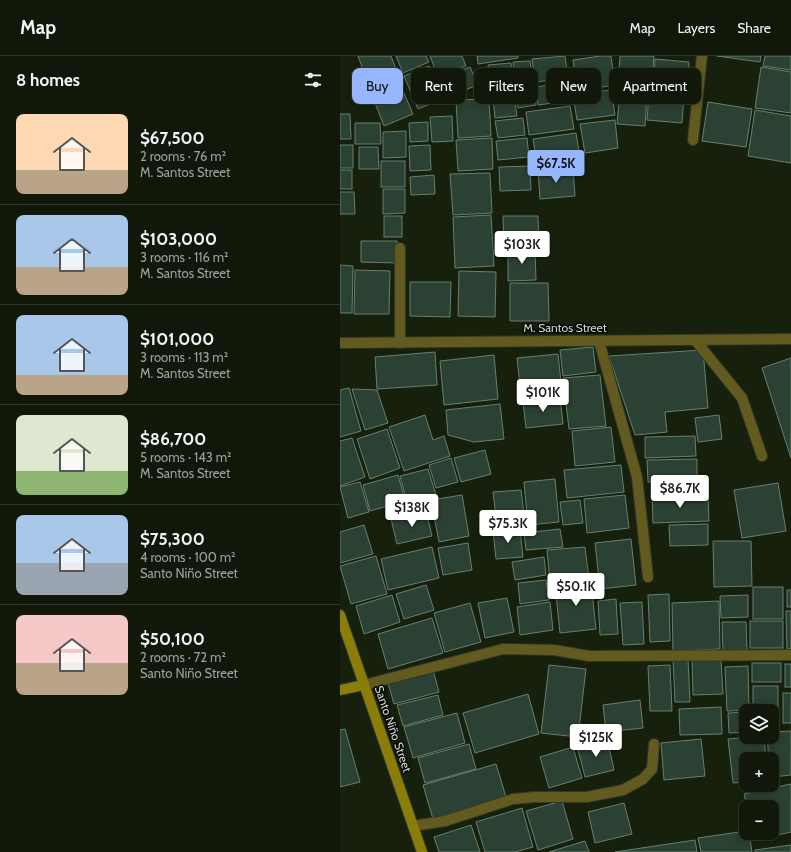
<!DOCTYPE html>
<meta charset="utf-8">
<style>
body{margin:0;font-family:Cabin,sans-serif;background:#1e2517;color:#f1f3f6;height:100vh;display:flex;flex-direction:column;font-size:15px;white-space:nowrap}
*{box-sizing:border-box;margin:0}
p{font-size:13px;color:#9ca09c}
.icon{flex:none;width:22px;height:22px;fill:none;stroke:currentColor;stroke-width:2;stroke-linecap:round;stroke-linejoin:round}
.map{position:relative;flex:1;overflow:hidden}
.sheet{display:flex;flex-direction:column;background:#111809;width:340px}
.sheet>*{flex:none}
.banner{position:absolute;left:12px;top:12px;width:379px;height:36px;display:flex;gap:8px}
.fabs{position:absolute;left:399px;top:648px;display:grid;gap:8px}
.fabs a{display:grid;place-items:center;width:40px;height:40px;border-radius:8px;background:#111809;box-shadow:0 2px 10px #0003,0 0 0 1px #30372a;font-size:20px}
.price{position:absolute;translate:-50% -34px;padding:0 9px;border-radius:4px;background:#fff;color:#222;font-size:13px;line-height:26px;filter:drop-shadow(0 1px 2px #0008)}
.price::after{content:'';position:absolute;left:50%;top:24px;width:12px;height:9px;margin-left:-6px;background:inherit;clip-path:polygon(0 0,100% 0,50% 100%)}
.price.selected{background:#96b6fd;color:#111}
ul{padding:0;list-style:none}
li{display:flex;align-items:center;gap:12px;height:100px;padding:0 16px}
li+li{border-top:1px solid #30372a}
li span{display:grid;place-items:center;flex:none;width:112px;height:80px;border-radius:8px;color:#555}
li>.icon{margin-inline-start:auto}
span .icon{width:48px;height:48px;fill:#fffc;stroke-width:1}
li b{font-size:17px}
h2{display:flex;justify-content:space-between;align-items:center;height:48px;padding:0 16px;font-size:17px}
.pill{padding:0 14px;border-radius:8px;background:#111809;box-shadow:0 2px 10px #0003,0 0 0 1px #30372a;font-size:14px;line-height:36px}
.pill.selected{background:#96b6fd;color:#111}
header{display:flex;align-items:center;gap:24px;box-sizing:border-box;height:56px;padding:0 20px;background:#111809;border-bottom:1px solid #30372a}
header strong{font-size:19px}
nav{display:flex;gap:22px;margin-inline-start:auto;font-size:14px}
main{display:flex;flex:1;min-height:0}
.map>svg:first-child{display:block}
</style>
<header>
<strong>Map</strong>
<nav><a>Map</a><a>Layers</a><a>Share</a></nav>
</header>
<main>
<section class="sheet">
<h2>8 homes<svg class="icon" aria-label="filters" viewBox="0 0 24 24"><path d="M4 7h16M4 17h16"/><circle cx="9" cy="7" r="2"/><circle cx="15" cy="17" r="2"/></svg></h2>
<ul>
<li><span style="background:linear-gradient(#ffd9b3 70%,#b9a48a 0)"><svg class="icon" aria-label="home" viewBox="0 0 24 24"><path d="M3 11l9-7 9 7M6 9v11h12V9"/></svg></span><div><b>$67,500</b><p>2 rooms · 76 m²</p><p>M. Santos Street</p></div></li>
<li><span style="background:linear-gradient(#a9c7e8 65%,#b9a48a 0)"><svg class="icon" aria-label="home" viewBox="0 0 24 24"><path d="M3 11l9-7 9 7M6 9v11h12V9"/></svg></span><div><b>$103,000</b><p>3 rooms · 116 m²</p><p>M. Santos Street</p></div></li>
<li><span style="background:linear-gradient(#a9c7e8 75%,#b9a48a 0)"><svg class="icon" aria-label="home" viewBox="0 0 24 24"><path d="M3 11l9-7 9 7M6 9v11h12V9"/></svg></span><div><b>$101,000</b><p>3 rooms · 113 m²</p><p>M. Santos Street</p></div></li>
<li><span style="background:linear-gradient(#dfe7d0 70%,#8fb573 0)"><svg class="icon" aria-label="home" viewBox="0 0 24 24"><path d="M3 11l9-7 9 7M6 9v11h12V9"/></svg></span><div><b>$86,700</b><p>5 rooms · 143 m²</p><p>M. Santos Street</p></div></li>
<li><span style="background:linear-gradient(#a9c7e8 60%,#9aa5b1 0)"><svg class="icon" aria-label="home" viewBox="0 0 24 24"><path d="M3 11l9-7 9 7M6 9v11h12V9"/></svg></span><div><b>$75,300</b><p>4 rooms · 100 m²</p><p>Santo Niño Street</p></div></li>
<li><span style="background:linear-gradient(#f6c9c9 60%,#b9a48a 0)"><svg class="icon" aria-label="home" viewBox="0 0 24 24"><path d="M3 11l9-7 9 7M6 9v11h12V9"/></svg></span><div><b>$50,100</b><p>2 rooms · 72 m²</p><p>Santo Niño Street</p></div></li>
</ul>
</section>
<div class="map">
<svg width="451" height="796" viewBox="0 0 451 796">
<rect width="100%" height="100%" fill="#17200c"/>
<g fill="#2b4133" stroke="#67806f">
<polygon points="18,0 51,0 57,16 28,27"/>
<polygon points="56,0 86,0 89,6 63,17"/>
<polygon points="90,0 122,0 126,10 98,21"/>
<polygon points="137,0 178,0 178,2 138,8"/>
<polygon points="225,0 228,22 195,26 192,3"/>
<polygon points="260,0 271,0 275,29 237,35 233,4"/>
<polygon points="280,0 314,0 311,34 278,32"/>
<polygon points="377,0 421,0 420,6"/>
<polygon points="425,0 451,0 451,14 423,10"/>
<polygon points="315,3 349,6 347,38 313,35"/>
<polygon points="190,5 193,27 175,29 173,6"/>
<polygon points="171,7 174,38 152,40 148,9"/>
<polygon points="89,10 103,43 78,53 64,20"/>
<polygon points="130,11 138,29 106,41 99,23"/>
<polygon points="421,11 451,16 451,57 415,52"/>
<polygon points="58,23 73,58 44,70 30,34"/>
<polygon points="226,27 228,45 198,49 196,31"/>
<polygon points="194,30 196,49 178,52 176,32"/>
<polygon points="271,34 275,59 237,64 233,39"/>
<polygon points="280,34 307,36 305,70 277,68"/>
<polygon points="309,38 344,40 342,67 307,64"/>
<polygon points="174,40 177,60 155,62 153,43"/>
<polygon points="149,43 151,80 118,82 116,44"/>
<polygon points="368,46 412,53 406,91 362,85"/>
<polygon points="230,50 234,73 189,79 186,56"/>
<polygon points="415,54 451,60 451,107 408,100"/>
<polygon points="0,58 10,58 11,83 0,83"/>
<polygon points="112,60 113,85 92,86 90,61"/>
<polygon points="183,62 185,79 158,82 155,65"/>
<polygon points="275,64 278,92 245,97 240,68"/>
<polygon points="88,66 88,85 70,86 69,67"/>
<polygon points="15,67 40,67 41,88 15,88"/>
<polygon points="66,75 66,101 43,102 43,76"/>
<polygon points="236,77 240,102 197,108 193,83"/>
<polygon points="152,82 153,113 118,115 116,84"/>
<polygon points="187,82 189,101 158,104 156,85"/>
<rect x="0" y="89" width="13" height="23"/>
<polygon points="90,89 91,114 70,115 69,90"/>
<polygon points="19,91 38,91 39,113 19,113"/>
<rect x="41" y="105" width="24" height="26"/>
<polygon points="190,110 191,134 160,135 159,111"/>
<polygon points="233,112 235,140 200,143 198,115"/>
<rect x="0" y="114" width="12" height="19"/>
<polygon points="150,117 152,157 113,159 110,118"/>
<polygon points="94,119 95,138 71,139 70,121"/>
<polygon points="43,133 65,133 65,157 43,158"/>
<polygon points="0,136 14,136 15,158 0,158"/>
<polygon points="151,159 154,210 115,212 113,161"/>
<rect x="44" y="160" width="18" height="21"/>
<polygon points="163,160 198,160 199,189 164,190"/>
<polygon points="21,185 57,185 57,207 21,206"/>
<polygon points="168,194 195,194 196,224 168,225"/>
<polygon points="0,209 13,210 12,257 0,257"/>
<polygon points="15,214 50,215 49,258 14,258"/>
<polygon points="119,215 156,216 155,261 118,260"/>
<polygon points="70,226 111,226 110,261 70,260"/>
<polygon points="170,227 208,227 209,265 170,265"/>
<polygon points="253,291 256,316 223,320 220,294"/>
<polygon points="363,294 368,352 325,356 327,376 295,379 269,300"/>
<polygon points="95,296 97,329 37,333 35,301"/>
<polygon points="218,298 222,335 181,339 177,302"/>
<polygon points="154,299 158,343 104,349 100,305"/>
<polygon points="451,302 451,402 422,312"/>
<polygon points="260,319 266,370 229,373 223,322"/>
<polygon points="9,332 21,375 0,381 0,334"/>
<polygon points="12,333 37,334 48,367 25,374"/>
<polygon points="220,341 223,368 186,372 183,346"/>
<polygon points="160,348 164,383 134,386 108,379 106,354"/>
<polygon points="85,359 93,384 104,380 110,400 64,415 49,371"/>
<polygon points="379,359 382,383 358,386 355,362"/>
<polygon points="271,371 275,406 235,410 232,375"/>
<polygon points="47,373 60,412 30,423 17,383"/>
<polygon points="355,380 356,400 305,402 305,381"/>
<polygon points="12,382 25,421 0,430 0,385"/>
<polygon points="145,394 151,418 121,426 114,402"/>
<polygon points="111,402 118,426 96,432 89,409"/>
<polygon points="357,403 357,425 308,426 307,404"/>
<polygon points="281,409 284,436 227,442 224,414"/>
<polygon points="88,413 96,439 67,447 60,420"/>
<polygon points="58,419 65,445 30,455 23,429"/>
<polygon points="215,423 219,466 188,469 184,426"/>
<polygon points="20,426 29,456 8,462 0,431"/>
<polygon points="438,427 446,475 402,482 394,434"/>
<polygon points="181,434 185,466 157,469 153,436"/>
<polygon points="122,439 129,480 99,486 91,444"/>
<polygon points="285,439 289,472 247,477 244,443"/>
<polygon points="368,439 369,465 313,467 312,440"/>
<polygon points="240,444 243,467 223,469 220,446"/>
<polygon points="86,455 92,480 57,488 51,463"/>
<polygon points="368,468 368,489 330,490 329,469"/>
<polygon points="24,469 33,498 0,507 0,476"/>
<polygon points="180,473 183,501 156,503 153,475"/>
<polygon points="220,473 223,491 186,494 184,477"/>
<polygon points="291,483 296,529 260,533 255,487"/>
<polygon points="373,485 411,485 412,530 374,531"/>
<polygon points="128,487 132,514 103,519 98,492"/>
<polygon points="92,491 99,522 48,534 41,503"/>
<polygon points="245,491 249,523 210,527 207,494"/>
<polygon points="36,500 47,538 11,548 0,510"/>
<polygon points="204,501 206,519 175,524 172,506"/>
<polygon points="206,524 209,544 180,548 178,527"/>
<polygon points="251,525 256,573 220,577 215,529"/>
<polygon points="86,529 94,554 64,563 56,538"/>
<rect x="413" y="531" width="30" height="32"/>
<rect x="447" y="534" width="4" height="17"/>
<polygon points="329,538 330,585 310,586 308,539"/>
<polygon points="52,539 60,566 24,578 16,550"/>
<polygon points="408,539 408,561 381,562 380,540"/>
<polygon points="167,542 174,576 145,582 138,547"/>
<polygon points="276,543 278,578 260,579 258,545"/>
<polygon points="379,545 380,593 333,595 332,547"/>
<polygon points="210,546 213,574 180,579 177,551"/>
<polygon points="302,546 304,588 283,589 280,547"/>
<polygon points="130,547 141,586 105,596 94,557"/>
<polygon points="446,555 451,555 451,593 447,593"/>
<polygon points="92,562 103,597 48,613 38,578"/>
<rect x="410" y="565" width="33" height="27"/>
<polygon points="382,566 406,566 407,594 383,595"/>
<polygon points="333,603 348,603 350,646 335,646"/>
<polygon points="381,603 383,638 353,639 352,604"/>
<rect x="412" y="607" width="29" height="19"/>
<rect x="445" y="608" width="6" height="23"/>
<polygon points="209,609 246,613 238,681 201,677"/>
<polygon points="330,609 332,655 310,655 308,610"/>
<polygon points="408,610 409,654 387,655 385,611"/>
<polygon points="93,614 99,636 54,648 48,627"/>
<rect x="413" y="630" width="25" height="24"/>
<rect x="443" y="637" width="8" height="30"/>
<polygon points="188,638 199,678 135,697 123,657"/>
<polygon points="98,639 103,659 63,670 57,649"/>
<polygon points="300,644 303,672 266,676 263,649"/>
<polygon points="381,651 382,678 340,679 339,653"/>
<polygon points="406,656 406,676 389,677 388,657"/>
<polygon points="117,657 125,687 73,702 64,671"/>
<polygon points="5,673 20,726 0,731 0,674"/>
<polygon points="451,675 451,719 432,721 432,703 429,703 427,681 432,681 432,676"/>
<polygon points="411,681 424,681 426,703 406,703 406,726 393,727 388,683"/>
<polygon points="267,682 274,714 245,721 237,690"/>
<polygon points="361,683 365,720 324,724 321,687"/>
<polygon points="129,688 136,713 85,727 78,702"/>
<polygon points="233,691 242,722 209,732 200,701"/>
<polygon points="156,708 166,741 93,763 83,729"/>
<polygon points="451,728 451,776 414,784 413,777 432,777 432,751 407,751 404,738"/>
<polygon points="222,745 233,783 198,794 186,755"/>
<polygon points="284,747 292,778 255,787 248,756"/>
<polygon points="182,752 193,791 175,796 145,796 136,766"/>
<polygon points="131,769 140,796 99,796 94,781"/>
<polygon points="406,775 406,777 409,777 412,796 361,796 358,782"/>
<polygon points="355,784 357,796 275,796"/>
<polygon points="245,785 249,796 209,796"/>
<polygon points="451,789 451,796 415,796 415,794"/>
</g>
<g fill="none" stroke-linecap="round" stroke-linejoin="round">
<defs>
<g id="service">
<polyline points="355,284 402,342 422,400"/>
<polyline points="24,629 163,593 214,594 249,600 451,599"/>
</g>
<polyline id="pedestrian" points="353,84 362,0"/>
<g id="minor">
<polyline points="259,285 297,421 308,521"/>
<polyline points="60,287 60,192"/>
<polyline points="73,770 105,765 173,743 195,741 247,741 283,734 303,723 312,713 314,688"/>
</g>
<polyline id="tertiary" points="0,287 451,283"/>
<g id="secondary">
<polyline points="0,559 82,796"/>
<polyline points="0,634 24,629"/>
</g>
</defs>
<use href="#service" stroke="#313a27" stroke-width="12"/>
<use href="#pedestrian" stroke="#313a27" stroke-width="12"/>
<use href="#minor" stroke="#313a27" stroke-width="12"/>
<use href="#tertiary" stroke="#313a27" stroke-width="12"/>
<use href="#secondary" stroke="#313a27" stroke-width="12"/>
<use href="#service" stroke="#635a1f" stroke-width="10"/>
<use href="#pedestrian" stroke="#635a1f" stroke-width="10"/>
<use href="#minor" stroke="#635a1f" stroke-width="10"/>
<use href="#tertiary" stroke="#635a1f" stroke-width="10"/>
<use href="#secondary" stroke="#8b7d09" stroke-width="10"/>
</g>
<g text-anchor="middle" stroke-width="3" stroke-linejoin="round" paint-order="stroke">
<g font-size="12" fill="#d4dacd" stroke="#050803">
<text x="225" y="276">M. Santos Street</text>
<text transform="translate(53 673) rotate(71)" y="4">Santo Niño Street</text>
</g>
</g>
</svg>
<div class="fabs">
<a><svg class="icon" aria-label="layers" viewBox="0 0 24 24"><path d="M12 4l9 5-9 5-9-5zM3 14l9 5 9-5"/></svg></a>
<a>+</a>
<a>−</a>
</div>
<b class="price selected" style="left:216px;top:128px">$67.5K</b>
<b class="price" style="left:182px;top:209px">$103K</b>
<b class="price" style="left:203px;top:357px">$101K</b>
<b class="price" style="left:340px;top:453px">$86.7K</b>
<b class="price" style="left:72px;top:472px">$138K</b>
<b class="price" style="left:168px;top:488px">$75.3K</b>
<b class="price" style="left:236px;top:551px">$50.1K</b>
<b class="price" style="left:256px;top:702px">$125K</b>
<div class="banner">
<a class="pill selected">Buy</a>
<a class="pill">Rent</a>
<a class="pill">Filters</a>
<a class="pill">New</a>
<a class="pill">Apartment</a>
</div>
</div>
</main>
